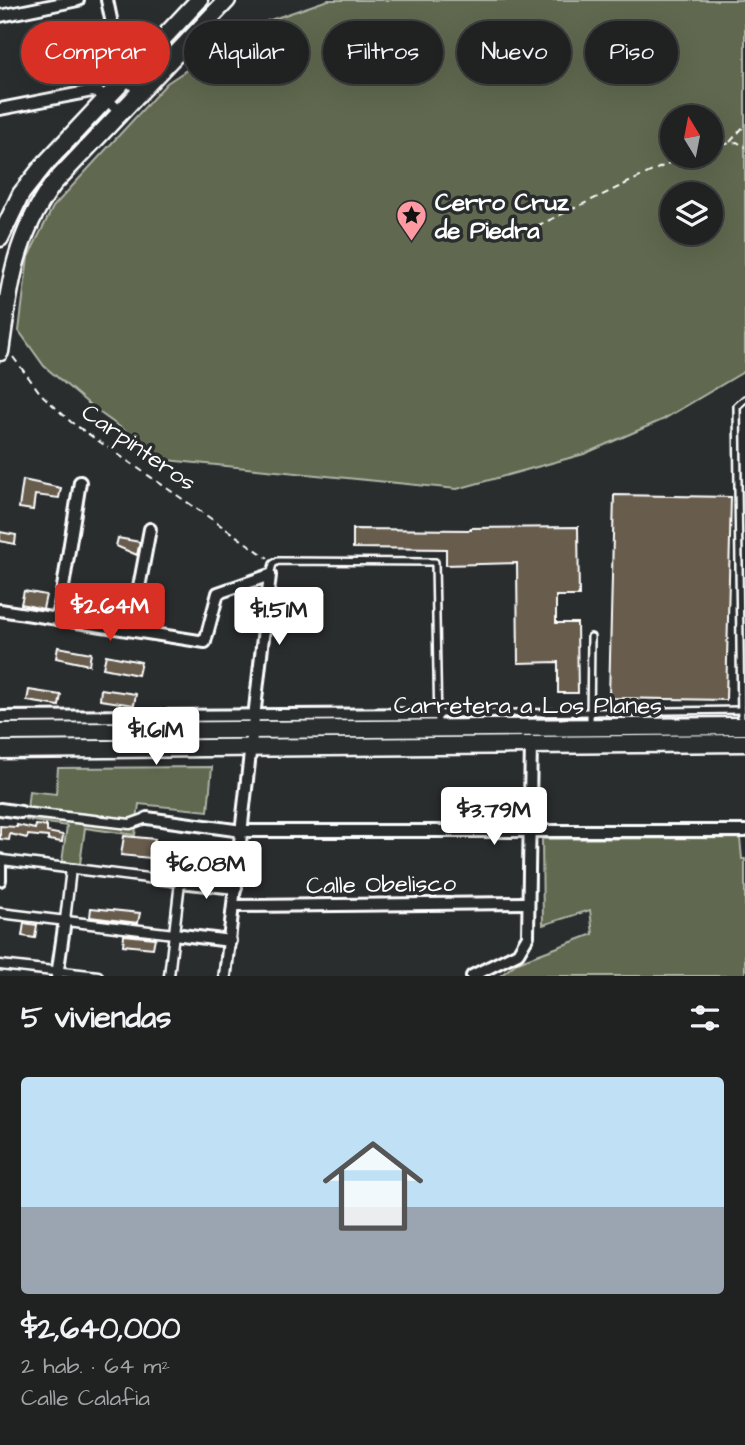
<!DOCTYPE html>
<html lang="es">
<meta charset="utf-8">
<style>
body{margin:0;font-family:"Architects Daughter",sans-serif;background:#2d2f2f;color:#f1f3f6;height:100vh;display:flex;flex-direction:column;font-size:26px;white-space:nowrap}
*{box-sizing:border-box;margin:0}
p{font-size:23px;color:#a2a4a5}
.icon{flex:none;width:38px;height:38px;fill:none;stroke:currentColor;stroke-width:2;stroke-linecap:round;stroke-linejoin:round}
.map{position:relative;height:976px;overflow:hidden}
.drawer{display:flex;flex-direction:column;background:#202222;flex:1}
.drawer>*{flex:none}
.banner{position:absolute;left:21px;top:21px;width:704px;height:63px;display:flex;gap:14px}
.needle{width:46px;rotate:350deg}
.fabs{position:absolute;left:660px;top:105px;display:grid;gap:14px}
.fabs a{display:grid;place-items:center;width:63px;height:63px;border-radius:50%;background:#202222;box-shadow:0 7px 28px #0002,0 0 0 2px #3d3f40;font-size:35px}
.price{position:absolute;translate:-50% -60px;padding:0 16px;border-radius:7px;background:#fff;color:#222;font-size:23px;line-height:46px;filter:drop-shadow(0 2px 4px #0008)}
.price::after{content:'';position:absolute;left:50%;top:42px;width:21px;height:16px;margin-left:-10px;background:inherit;clip-path:polygon(0 0,100% 0,50% 100%)}
.price.current{background:#d93025;color:#fff}
ul{padding:0;list-style:none}
li{display:grid;align-content:center;gap:14px;height:371px;padding:0 21px}
li+li{border-top:2px solid #3d3f40}
li span{display:grid;place-items:center;height:217px;border-radius:7px;color:#555}
li>.icon{margin-inline-start:auto}
span .icon{width:126px;height:126px;fill:#fffc;stroke-width:1}
li b{font-size:30px}
h2{display:flex;justify-content:space-between;align-items:center;height:84px;padding:0 21px;font-size:30px}
.tag{padding:0 24px;border-radius:32px;background:#202222;box-shadow:0 7px 28px #0002,0 0 0 2px #3d3f40;font-size:24px;line-height:63px}
.tag.current{background:#d93025;color:#fff}
.map>svg:first-child{display:block}
</style>
<div class="map">
<svg width="745" height="976" viewBox="0 0 745 976">
<rect width="100%" height="100%" fill="#2a2d2e"/>
<filter id="ink" filterUnits="userSpaceOnUse"><feTurbulence type="fractalNoise" baseFrequency=".0143" numOctaves="2"/><feDisplacementMap in="SourceGraphic" scale="14" xChannelSelector="R" yChannelSelector="G"/><feConvolveMatrix kernelMatrix="1 2 1 2 8 2 1 2 1" color-interpolation-filters="sRGB"/></filter>
<g filter="url(#ink)">
<g fill="#60684f" stroke="#b0b4a7" stroke-width="2" fill-rule="evenodd">
<path d="M328,0H745V371L662,420L584,454L457,489L166,460L96,410L44,366L19,331L28,257L53,207L167,83L253,26ZM710,117V156H672V117ZM710,194V233H672V194Z"/>
<polygon points="212,767 208,811 139,804 135,835 85,828 80,864 62,862 67,826 26,820 29,791 56,794 58,768"/>
<polygon points="740,838 742,859 745,859 745,976 500,976 518,962 593,934 590,910 543,925 542,839"/>
</g>
<g fill="#675d4e" stroke="#fff" stroke-width="2">
<polygon points="23,480 61,488 59,498 35,495 33,510 19,508"/>
<polygon points="614,495 731,497 726,700 609,698"/>
<polygon points="578,527 579,596 556,596 556,623 577,623 578,693 558,693 558,662 518,663 517,563 446,565 446,549 353,548 353,529 471,530 471,528"/>
<polygon points="0,532 16,535 15,544 0,541"/>
<polygon points="118,538 140,542 137,555 116,546"/>
<polygon points="24,591 46,595 43,609 21,604"/>
<polygon points="58,647 91,653 89,665 56,658"/>
<polygon points="106,655 141,662 138,675 103,668"/>
<polygon points="101,689 136,694 134,705 100,700"/>
<polygon points="29,690 61,695 59,706 27,701"/>
<polygon points="17,825 35,829 36,825 47,826 47,832 63,835 62,842 48,840 48,837 28,835 27,838 10,834 9,840 0,839 0,826 17,827"/>
<polygon points="124,836 155,839 150,858 121,855"/>
<polygon points="91,908 140,913 138,923 90,917"/>
<polygon points="24,923 37,925 35,938 22,936"/>
<polygon points="124,935 155,938 153,948 123,945"/>
</g>
<g fill="none" stroke-linecap="round" stroke-linejoin="round">
<defs>
<g id="service">
<polyline points="270,575 273,564 278,561 435,562 438,728"/>
<polyline points="438,714 742,710"/>
<polyline points="741,723 737,406 745,399"/>
<polyline points="590,724 591,637"/>
</g>
<g id="pedestrian">
<polyline points="21,812 130,824 147,818"/>
<polyline points="2,860 180,882 169,976"/>
<polyline points="0,913 174,934"/>
<polyline points="65,920 71,869"/>
<polyline points="0,965 98,976"/>
</g>
<g id="minor">
<polyline points="107,0 123,76 141,92"/>
<polyline points="0,16 78,0"/>
<polyline points="0,109 92,91 100,93 121,113"/>
<polyline points="0,610 205,642 218,593 270,575 225,976"/>
<polyline points="58,618 80,482"/>
<polyline points="131,630 150,529"/>
<polyline points="0,717 438,714"/>
<polyline points="0,809 21,812"/>
<polyline points="147,818 242,831 745,831"/>
<polyline points="0,860 0,880"/>
<polyline points="180,882 236,888"/>
<polyline points="234,906 528,903"/>
<polyline points="174,934 230,941"/>
<polyline points="57,976 65,920"/>
<polyline points="472,976 518,953 528,936 531,742"/>
</g>
<g id="secondary">
<polyline points="0,238 21,194 44,165 199,0"/>
<path d="M0,352C9,288 14,238 53,184L227,0"/>
<polyline points="0,732 745,726"/>
<polyline points="0,750 745,743"/>
</g>
</defs>
<use href="#service" stroke="#fff" stroke-width="10"/>
<use href="#pedestrian" stroke="#fff" stroke-width="13"/>
<use href="#minor" stroke="#fff" stroke-width="16"/>
<use href="#secondary" stroke="#fff" stroke-width="21"/>
<g stroke="#fff" stroke-width="2" stroke-dasharray="7 5" stroke-linecap="butt">
<polyline points="730,142 745,125"/>
<polyline points="710,147 737,142 745,147"/>
<polyline points="537,226 684,156"/>
<polyline points="13,357 41,394 71,422 268,558"/>
</g>
<use href="#service" stroke="#2a2d2e" stroke-width="5"/>
<use href="#pedestrian" stroke="#2a2d2e" stroke-width="8"/>
<use href="#minor" stroke="#2a2d2e" stroke-width="10"/>
<use href="#secondary" stroke="#2a2d2e" stroke-width="16"/>
</g>
</g>
<defs>
<symbol id="sight-pin" viewBox="-11 -11 22 30"><path d="M0 17L-7.5 6A9.5 9.5 0 1 1 7.5 6Z" fill="#ff9aa2" stroke="#2a2d2e"/><path d="M0-6L1.8-2.2L6-1.7L2.9 1.2L3.7 5.4L0 3.3L-3.7 5.4L-2.9 1.2L-6-1.7L-1.8-2.2Z" fill="#111"/></symbol>
</defs>
<g fill-rule="evenodd">
<use href="#sight-pin" x="394" y="198" width="35" height="47"/>
</g>
<g text-anchor="middle" stroke-width="7" stroke-linejoin="round" paint-order="stroke">
<g font-size="24" font-weight="bold" fill="#fff" stroke="#2a2d2e" text-anchor="start">
<text x="435" y="210">Cerro Cruz<tspan x="435" dy="28">de Piedra</tspan></text>
</g>
<g font-size="24" fill="#fff" stroke="#2a2d2e">
<text transform="translate(139 447) rotate(35)" y="8">Carpinteros</text>
<text x="528" y="713">Carretera a Los Planes</text>
<text transform="translate(381 884) rotate(-1)" y="8">Calle Obelisco</text>
</g>
</g>
</svg>
<div class="fabs">
<a><svg class="needle" viewBox="-14 -14 28 28"><path d="M0-13l5 13h-10z" fill="#e53935"/><path d="M0 13l5-13h-10z" fill="#a2a4a5"/></svg></a>
<a><svg class="icon" aria-label="layers" viewBox="0 0 24 24"><path d="M12 4l9 5-9 5-9-5zM3 14l9 5 9-5"/></svg></a>
</div>
<b class="price current" style="left:110px;top:643px">$2.64M</b>
<b class="price" style="left:279px;top:647px">$1.51M</b>
<b class="price" style="left:156px;top:767px">$1.61M</b>
<b class="price" style="left:494px;top:847px">$3.79M</b>
<b class="price" style="left:206px;top:901px">$6.08M</b>
<div class="banner">
<a class="tag current">Comprar</a>
<a class="tag">Alquilar</a>
<a class="tag">Filtros</a>
<a class="tag">Nuevo</a>
<a class="tag">Piso</a>
</div>
</div>
<section class="drawer">
<h2>5 viviendas<svg class="icon" aria-label="filters" viewBox="0 0 24 24"><path d="M4 7h16M4 17h16"/><circle cx="9" cy="7" r="2"/><circle cx="15" cy="17" r="2"/></svg></h2>
<ul>
<li><span style="background:linear-gradient(#bfe0f5 60%,#9aa5b1 0)"><svg class="icon" aria-label="home" viewBox="0 0 24 24"><path d="M3 11l9-7 9 7M6 9v11h12V9"/></svg></span><div><b>$2,640,000</b><p>2 hab. · 64 m²</p><p>Calle Calafia</p></div></li>
</ul>
</section>
